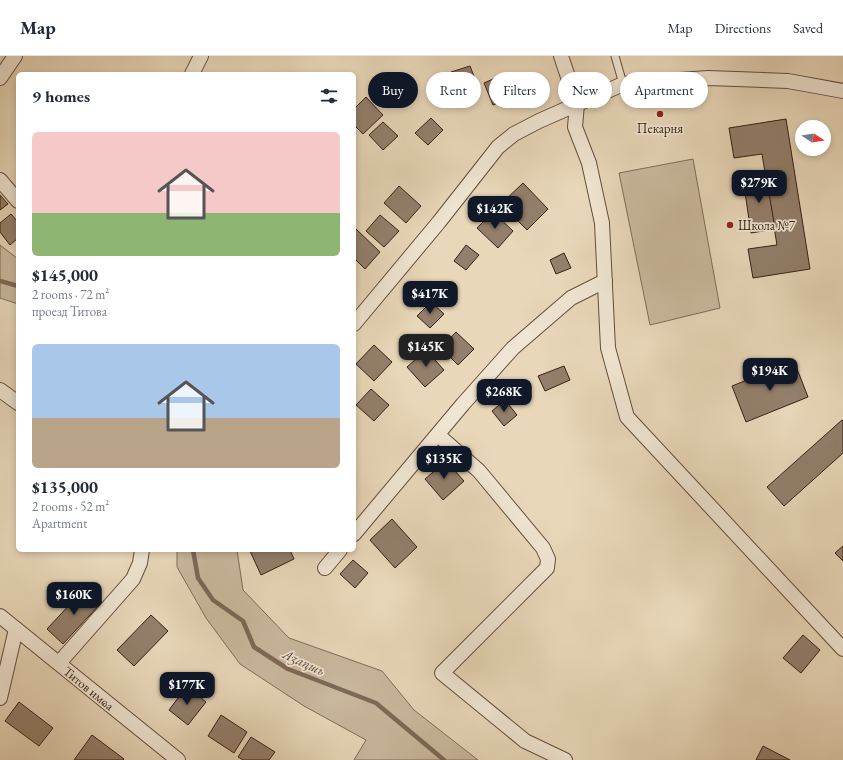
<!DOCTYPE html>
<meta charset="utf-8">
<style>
body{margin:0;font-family:"EB Garamond",serif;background:#f6f6f7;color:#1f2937;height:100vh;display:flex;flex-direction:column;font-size:15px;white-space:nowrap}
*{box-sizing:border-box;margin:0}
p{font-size:13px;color:#747a83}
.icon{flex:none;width:22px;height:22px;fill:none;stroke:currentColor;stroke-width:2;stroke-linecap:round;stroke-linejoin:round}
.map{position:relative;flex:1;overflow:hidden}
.panel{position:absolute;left:16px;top:16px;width:340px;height:480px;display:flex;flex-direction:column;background:#fff;border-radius:6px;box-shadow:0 2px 6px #0003}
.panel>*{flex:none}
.top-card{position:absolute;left:368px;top:16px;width:380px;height:36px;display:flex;gap:8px}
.needle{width:26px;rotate:102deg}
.tools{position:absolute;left:795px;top:64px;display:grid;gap:8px}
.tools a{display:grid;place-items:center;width:36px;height:36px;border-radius:50%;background:#fff;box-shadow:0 2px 6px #0003;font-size:20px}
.price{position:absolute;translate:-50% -34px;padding:0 9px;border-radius:8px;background:#111827;color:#fff;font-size:13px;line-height:26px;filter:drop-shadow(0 1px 2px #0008)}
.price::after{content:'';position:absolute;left:50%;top:24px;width:12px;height:9px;margin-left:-6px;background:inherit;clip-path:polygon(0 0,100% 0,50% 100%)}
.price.on{background:#222;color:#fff}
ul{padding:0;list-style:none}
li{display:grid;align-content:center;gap:8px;height:212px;padding:0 16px}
li span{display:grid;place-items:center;height:124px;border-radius:6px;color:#555}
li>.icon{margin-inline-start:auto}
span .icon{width:72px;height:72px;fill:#fffc;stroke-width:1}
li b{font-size:17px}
h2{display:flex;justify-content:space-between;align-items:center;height:48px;padding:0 16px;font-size:17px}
.chip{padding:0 14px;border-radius:18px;background:#fff;box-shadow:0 2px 6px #0003;font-size:14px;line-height:36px}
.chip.on{background:#111827;color:#fff}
header{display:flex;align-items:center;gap:24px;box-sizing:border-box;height:56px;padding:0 20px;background:#fff;border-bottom:1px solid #e0e1e3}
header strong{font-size:19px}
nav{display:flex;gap:22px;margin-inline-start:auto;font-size:14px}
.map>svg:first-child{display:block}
</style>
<header>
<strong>Map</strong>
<nav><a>Map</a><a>Directions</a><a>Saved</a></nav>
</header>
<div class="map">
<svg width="843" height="704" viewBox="0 0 843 704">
<rect width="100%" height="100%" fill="#e8d7b9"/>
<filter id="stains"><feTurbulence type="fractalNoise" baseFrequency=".005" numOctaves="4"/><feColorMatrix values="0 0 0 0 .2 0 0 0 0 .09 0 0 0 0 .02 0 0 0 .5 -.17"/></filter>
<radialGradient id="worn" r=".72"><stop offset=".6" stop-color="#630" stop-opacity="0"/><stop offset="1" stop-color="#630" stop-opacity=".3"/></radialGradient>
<g fill="#cab89d" stroke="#806c5a">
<polygon points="693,103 720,252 650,269 619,117"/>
<polygon points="0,189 18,203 18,248 0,242"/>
<polygon points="177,494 237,494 243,534 289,582 382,615 414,654 478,704 354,704 366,684 304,650 240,608 206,562 177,511"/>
</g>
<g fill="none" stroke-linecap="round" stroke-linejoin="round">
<g stroke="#7d6957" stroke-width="4.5">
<polyline points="0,225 18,230"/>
<polyline points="193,494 198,522 213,544 243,565 254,591 288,613 376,647 444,704"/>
</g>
</g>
<g fill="#937f6b" stroke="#372016">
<polygon points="470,10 479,33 459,39 451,16"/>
<polygon points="502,19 512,41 493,49 484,27"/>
<polygon points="366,41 383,59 363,78 354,69 354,53"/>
<polygon points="431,62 443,74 428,89 415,77"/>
<polygon points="786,63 810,213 753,222 748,193 777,189 762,98 734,102 729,72"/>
<polygon points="383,66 398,80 383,94 369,79"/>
<polygon points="766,119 775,173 751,177 743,123"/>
<polygon points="523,127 548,153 527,174 501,148"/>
<polygon points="399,130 421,150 406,167 384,147"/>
<polygon points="0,139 8,148 0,154"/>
<polygon points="493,156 513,175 498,192 477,172"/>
<polygon points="11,158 18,166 18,182 10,189 0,176 0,167"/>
<polygon points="380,159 399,175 384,191 366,175"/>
<polygon points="355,172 380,196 365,213 354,202"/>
<polygon points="466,189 479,199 466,214 454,205"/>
<polygon points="564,197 571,212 556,218 550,204"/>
<polygon points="431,246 444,258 430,272 417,260"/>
<polygon points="456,276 474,293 458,309 441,292"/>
<polygon points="374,289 392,306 374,325 356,308"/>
<polygon points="426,294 444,314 425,331 407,311"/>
<polygon points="794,305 808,341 746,366 732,330"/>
<polygon points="564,310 570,324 545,335 538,320"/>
<polygon points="371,333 389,349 374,365 356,349"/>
<polygon points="505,344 517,359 504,370 492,355"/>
<polygon points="842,364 843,365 843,397 784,450 767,431"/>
<polygon points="446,405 464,425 443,444 425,423"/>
<polygon points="392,463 417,491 395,512 370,484"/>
<polygon points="843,490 843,505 835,497"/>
<polygon points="251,494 290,494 294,503 261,519 250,495"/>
<polygon points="353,504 368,517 355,532 340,518"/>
<polygon points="86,531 102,546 63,588 47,573"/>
<polygon points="151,559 168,575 134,610 117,594"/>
<polygon points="803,579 820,594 801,617 783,602"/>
<polygon points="187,630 206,646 188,669 169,654"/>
<polygon points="19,646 53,672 39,690 5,665"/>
<polygon points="221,659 247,676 234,697 208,680"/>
<polygon points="92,679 124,703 123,704 74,704"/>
<polygon points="251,681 275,696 269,704 243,704 238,701"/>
<polygon points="763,690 790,704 756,704"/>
</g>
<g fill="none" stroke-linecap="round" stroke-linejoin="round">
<defs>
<polyline id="lane" points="615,0 623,28"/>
<g id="street">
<polyline points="561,0 577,48 575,71 589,107 602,167 608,292 627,361 843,593"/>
<polyline points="192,18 201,0"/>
<polyline points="0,22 15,0"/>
<polyline points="0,124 18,145"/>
<polyline points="354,268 439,166 498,91 514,78 539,65 623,28 708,22 788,25 843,35"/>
<polyline points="0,334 18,347"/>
<polyline points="438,379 479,415 543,492 548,503 547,512 442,617 525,685 565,704"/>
<polyline points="354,478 463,348 513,292 571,242 605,225"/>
<polyline points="325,512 340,494"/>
<polyline points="0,560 178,704"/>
<polyline points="59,607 133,523 140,507 142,494"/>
<polyline points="0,642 16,573"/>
</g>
</defs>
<use href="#lane" stroke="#634e3f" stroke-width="9"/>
<use href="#street" stroke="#634e3f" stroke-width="16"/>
<use href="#lane" stroke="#f0e5d2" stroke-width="7"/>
<use href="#street" stroke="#f0e5d2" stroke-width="14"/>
</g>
<g fill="#8f2418" stroke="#f0e5d2" stroke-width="1.5">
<circle cx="660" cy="58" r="4"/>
<circle cx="730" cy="169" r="4"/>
</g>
<g text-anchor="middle" stroke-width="3.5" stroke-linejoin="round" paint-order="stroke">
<g font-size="13" fill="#372016" stroke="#f0e5d2">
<text x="660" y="77">Пекарня</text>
<text x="738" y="174" text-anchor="start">Школа №7</text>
</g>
<g font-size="13" fill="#372016" stroke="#f0e5d2">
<text transform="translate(89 632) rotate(39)" y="5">Титов имҩа</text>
</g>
<g font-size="14" font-style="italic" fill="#604a3c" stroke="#f0e5d2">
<text transform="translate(304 606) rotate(25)" y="5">Аӡаԥшь</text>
</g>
</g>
<rect width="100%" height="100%" filter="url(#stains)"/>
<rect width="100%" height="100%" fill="url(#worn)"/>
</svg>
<div class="tools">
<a><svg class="needle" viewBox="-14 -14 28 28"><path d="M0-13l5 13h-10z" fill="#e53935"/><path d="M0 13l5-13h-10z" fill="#747a83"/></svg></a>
</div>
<b class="price" style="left:759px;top:148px">$279K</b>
<b class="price" style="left:495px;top:174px">$142K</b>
<b class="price" style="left:430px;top:259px">$417K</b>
<b class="price on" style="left:426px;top:312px">$145K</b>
<b class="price" style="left:770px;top:336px">$194K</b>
<b class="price" style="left:504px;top:357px">$268K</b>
<b class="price" style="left:444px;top:424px">$135K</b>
<b class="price" style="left:74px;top:560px">$160K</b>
<b class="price" style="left:187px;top:650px">$177K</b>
<div class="top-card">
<a class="chip on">Buy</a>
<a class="chip">Rent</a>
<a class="chip">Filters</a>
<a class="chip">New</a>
<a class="chip">Apartment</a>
</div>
<section class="panel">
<h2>9 homes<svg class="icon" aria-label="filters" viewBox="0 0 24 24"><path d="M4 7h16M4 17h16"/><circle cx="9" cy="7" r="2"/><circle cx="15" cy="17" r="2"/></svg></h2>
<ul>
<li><span style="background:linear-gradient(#f6c9c9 65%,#8fb573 0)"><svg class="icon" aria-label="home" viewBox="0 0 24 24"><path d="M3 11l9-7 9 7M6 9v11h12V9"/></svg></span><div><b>$145,000</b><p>2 rooms · 72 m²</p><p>проезд Титова</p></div></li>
<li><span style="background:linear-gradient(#a9c7e8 60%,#b9a48a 0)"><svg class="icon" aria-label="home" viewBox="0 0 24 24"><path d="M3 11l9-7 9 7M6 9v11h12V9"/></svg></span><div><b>$135,000</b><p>2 rooms · 52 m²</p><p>Apartment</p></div></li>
</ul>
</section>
</div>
